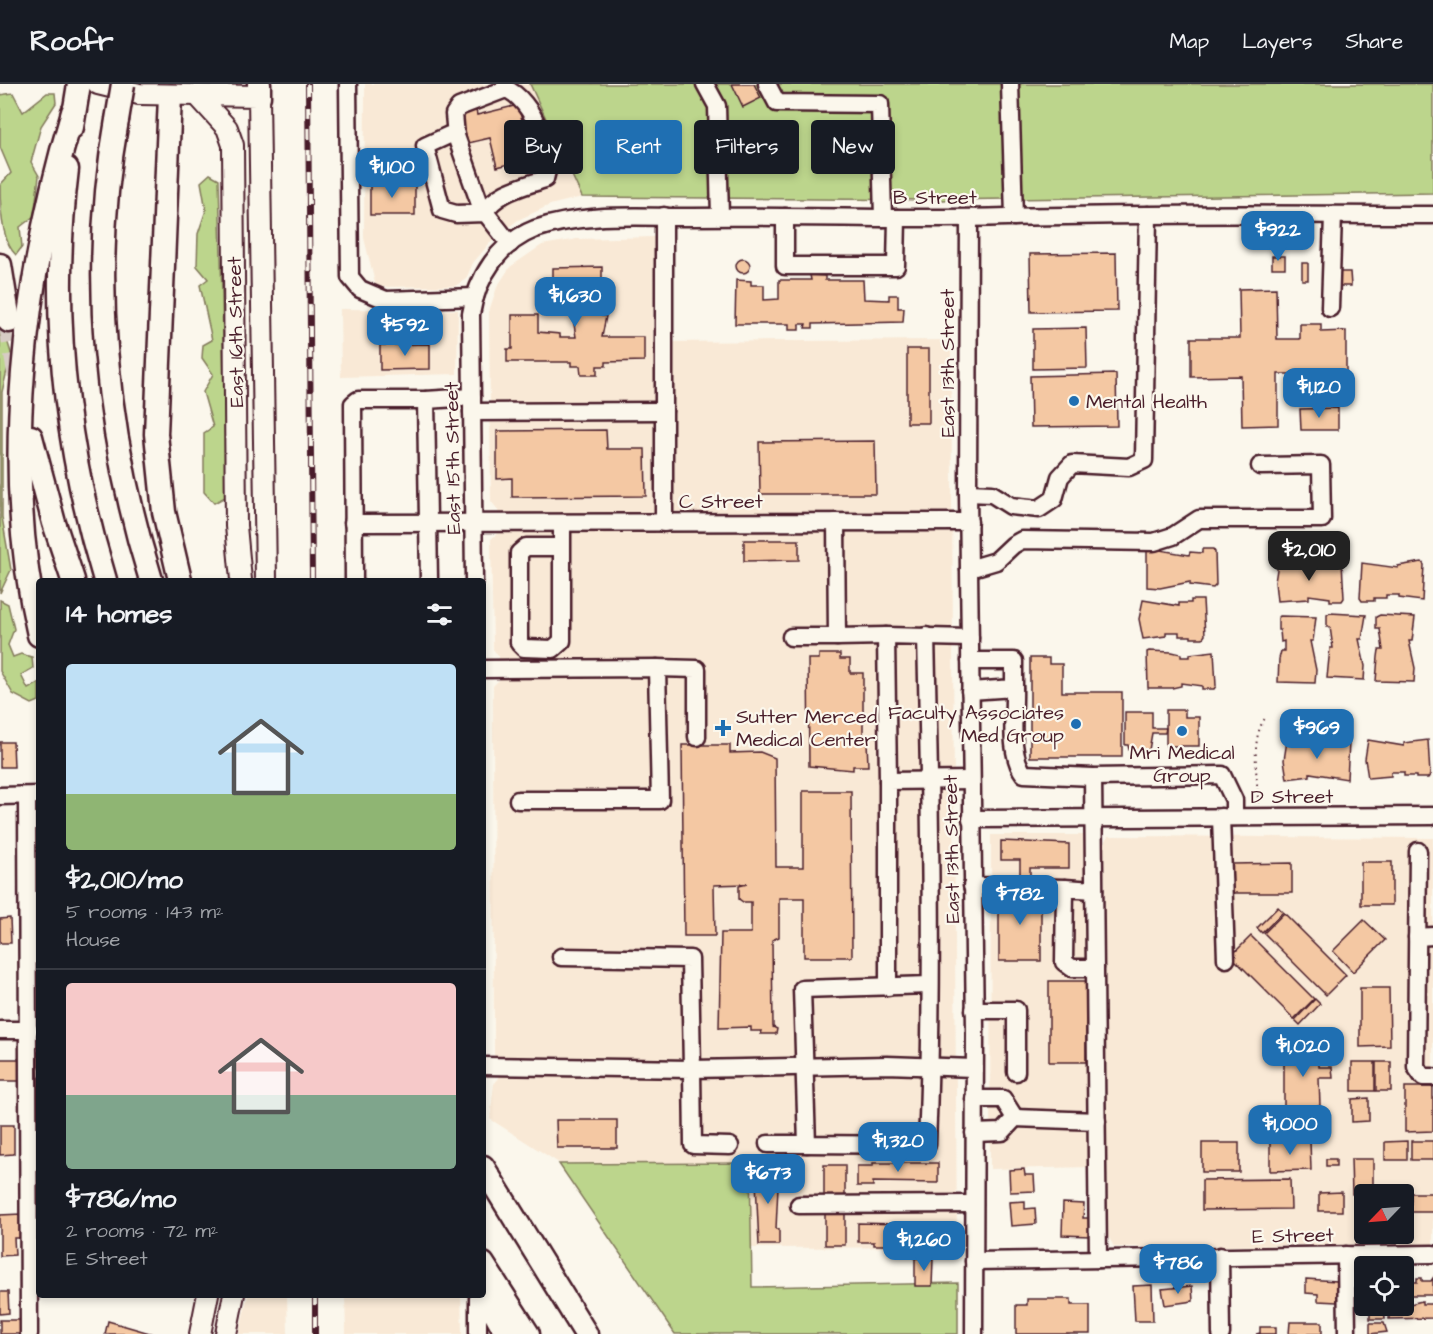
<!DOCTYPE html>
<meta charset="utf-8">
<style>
body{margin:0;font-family:"Architects Daughter",sans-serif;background:#242831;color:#f1f3f6;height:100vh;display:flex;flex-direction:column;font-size:22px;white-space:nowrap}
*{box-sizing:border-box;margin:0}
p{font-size:20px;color:#9ea1a6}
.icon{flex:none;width:33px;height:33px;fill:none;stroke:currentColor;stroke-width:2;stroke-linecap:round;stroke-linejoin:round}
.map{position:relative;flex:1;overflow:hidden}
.panel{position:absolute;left:36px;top:494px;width:450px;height:720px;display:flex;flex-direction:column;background:#171b24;border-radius:6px;box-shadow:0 3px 9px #0003}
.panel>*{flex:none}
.hud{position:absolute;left:504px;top:36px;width:570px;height:54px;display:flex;gap:12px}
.needle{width:39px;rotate:245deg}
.tools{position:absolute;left:1354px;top:1100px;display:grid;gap:12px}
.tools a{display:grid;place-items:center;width:60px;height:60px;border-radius:6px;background:#171b24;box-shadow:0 3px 9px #0003;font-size:30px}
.price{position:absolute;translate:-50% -51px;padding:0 14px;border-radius:12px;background:#1f6fb2;color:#fff;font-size:20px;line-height:39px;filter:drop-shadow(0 2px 3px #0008)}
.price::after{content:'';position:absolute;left:50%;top:36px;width:18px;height:14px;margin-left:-9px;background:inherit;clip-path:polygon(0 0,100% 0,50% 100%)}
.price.on{background:#222;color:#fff}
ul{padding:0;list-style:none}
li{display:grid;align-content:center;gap:12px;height:318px;padding:0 30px}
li+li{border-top:2px solid #363941}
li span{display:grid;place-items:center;height:186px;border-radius:6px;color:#555}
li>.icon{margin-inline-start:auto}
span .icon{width:108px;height:108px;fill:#fffc;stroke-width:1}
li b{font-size:26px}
h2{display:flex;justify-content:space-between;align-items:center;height:72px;padding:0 30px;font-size:26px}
.pill{padding:0 21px;border-radius:6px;background:#171b24;box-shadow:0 3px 9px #0003;font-size:21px;line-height:54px}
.pill.on{background:#1f6fb2;color:#fff}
header{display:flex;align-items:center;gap:36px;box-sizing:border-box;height:84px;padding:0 30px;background:#171b24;border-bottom:2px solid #363941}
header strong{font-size:28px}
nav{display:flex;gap:33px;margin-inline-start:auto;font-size:21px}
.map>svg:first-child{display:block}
</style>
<header>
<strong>Roofr</strong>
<nav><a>Map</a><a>Layers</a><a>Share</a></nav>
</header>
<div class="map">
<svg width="1433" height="1250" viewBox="0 0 1433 1250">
<rect width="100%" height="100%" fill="#fbf7ec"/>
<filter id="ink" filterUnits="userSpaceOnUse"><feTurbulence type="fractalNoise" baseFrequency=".0167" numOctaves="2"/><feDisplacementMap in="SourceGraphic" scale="12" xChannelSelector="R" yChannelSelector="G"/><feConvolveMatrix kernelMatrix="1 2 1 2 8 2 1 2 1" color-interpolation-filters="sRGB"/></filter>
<g filter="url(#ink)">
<g fill="#f9e9d6" fill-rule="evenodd">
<polygon points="365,0 530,0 582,113 550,121 518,136 494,154 473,179 466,195 455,202 376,203 364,154"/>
<polygon points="654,153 653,258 951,256 957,1163 750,1164 750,1079 559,1079 490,1035 494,1000 499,994 499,976 494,971 493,602 500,595 499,573 493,565 491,455 498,449 498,426 491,417 489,227 497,203 510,183 542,161 577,155"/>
<polygon points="340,225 458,226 457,290 341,293"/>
<polygon points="32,727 39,727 39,946 35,946"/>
<polygon points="991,751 1095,751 1093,1083 990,1085"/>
<path d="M1108,752L1433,754V1160L1114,1163L1108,1152L1104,761ZM1365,1110H1404V1149H1365Z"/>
<polygon points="248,1211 287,1211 288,1250 239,1250"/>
<polygon points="345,1211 461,1211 462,1250 346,1250"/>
</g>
<g fill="#bcd58c" stroke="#837a5c" stroke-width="1.5">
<polygon points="530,0 1433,0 1433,109 938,116 582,113"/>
<path d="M13,9L23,28L47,9H55L56,19L41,42L31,78L39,92L34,132L20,143L22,163L16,171C1,157 0,121 0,101L11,89L0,63V11Z"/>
<polygon points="210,90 219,95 227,412 214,419 204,408 204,349 213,343 203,308 213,290 202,274 203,261 212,256 200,201 208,195 197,182 198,150 206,126 201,98"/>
<polygon points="0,233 11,269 2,308 2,433 11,486 0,509"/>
<polygon points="0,516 8,520 14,545 8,561 13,573 21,570 32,573 33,584 21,591 28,605 39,599 39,617 32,620 13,610 0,587"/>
<polygon points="750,1079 752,1203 958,1199 958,1250 675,1250 559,1080"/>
</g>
<g fill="#f4c8a3" stroke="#4a1f2b" stroke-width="1.5">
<polygon points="732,0 754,0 761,14 743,23"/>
<polygon points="518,21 532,74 497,83 490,54 468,59 461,30 476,26 477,31"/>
<rect x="370" y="99" width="45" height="32"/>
<polygon points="1116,169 1117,227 1031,228 1030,170"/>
<rect x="1272" y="172" width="13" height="12"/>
<circle cx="743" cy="182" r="7"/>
<rect x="1302" y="179" width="6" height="17"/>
<polygon points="602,183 602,219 606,219 606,229 602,229 602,232 606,232 602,253 644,253 644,277 606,278 606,282 597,282 597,291 581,291 580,282 571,282 571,278 507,278 507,265 512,265 512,231 538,231 538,248 560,250 560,253 576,253 570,215 553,215 553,184"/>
<polygon points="1334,188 1350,188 1351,202 1335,202"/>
<polygon points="810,191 825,192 825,196 863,196 864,215 889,216 889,211 898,211 898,224 904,224 903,238 813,240 813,244 805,244 806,240 799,240 799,246 789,246 789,240 735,240 736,196 751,197 751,201 764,201 764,216 779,215 779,196 811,196"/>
<polygon points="1276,204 1277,255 1300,255 1300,240 1321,240 1321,248 1346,247 1346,295 1289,296 1289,290 1278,290 1278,341 1242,342 1241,292 1191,293 1191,254 1240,254 1239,205"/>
<polygon points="1086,244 1087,284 1033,285 1033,245"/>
<polygon points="430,260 430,285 380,286 380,261"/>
<rect x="907" y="265" width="22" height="74"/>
<polygon points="1116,290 1117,342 1031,343 1030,292"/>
<polygon points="1338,324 1338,346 1301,346 1300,325"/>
<polygon points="606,346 607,365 645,365 646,412 512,413 512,394 497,395 497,347"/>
<polygon points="875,357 876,410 760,410 759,358"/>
<polygon points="744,456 799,456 799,476 744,477"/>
<polygon points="1202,465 1213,465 1215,468 1216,501 1213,504 1190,501 1190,498 1160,504 1147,503 1147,467 1160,466 1189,471 1190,468 1202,469"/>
<polygon points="1422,478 1424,481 1422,517 1399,514 1399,511 1386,511 1386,514 1374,514 1374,517 1362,517 1360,514 1362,479 1398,484 1398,482"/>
<polygon points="1278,479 1309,482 1309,485 1342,479 1344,514 1342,517 1330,517 1330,514 1309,511 1309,515 1277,517 1275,498"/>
<polygon points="1143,516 1179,522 1179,519 1191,519 1191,516 1203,516 1205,551 1203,554 1191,554 1191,552 1179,552 1179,548 1166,548 1166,552 1143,555 1139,535"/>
<polygon points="1330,529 1366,531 1362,555 1359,555 1365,582 1364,596 1327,594 1330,564 1333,564 1330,543 1327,543 1327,531"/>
<polygon points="1380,531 1415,533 1412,557 1409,557 1415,584 1414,598 1376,597 1378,573 1379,566 1383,566 1380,545 1376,545 1376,533"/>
<polygon points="1280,532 1316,533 1313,557 1310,557 1316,586 1315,599 1278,598 1279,575 1281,567 1284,567 1284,557 1281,558 1280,546 1278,546 1278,534"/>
<polygon points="1149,567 1172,568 1181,570 1181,573 1190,573 1190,570 1214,567 1216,602 1214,605 1202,605 1202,602 1181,599 1181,602 1172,604 1148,604 1147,568"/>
<polygon points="819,570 840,570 840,575 850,575 850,589 863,589 863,657 867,657 868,682 853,682 853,686 809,682 808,575 819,575"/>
<polygon points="1030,574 1049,574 1049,580 1062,580 1062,608 1122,608 1122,673 1030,673"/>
<polygon points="1166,626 1185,626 1185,633 1199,633 1199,662 1166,662"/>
<polygon points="1125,628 1152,628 1152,644 1166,644 1165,649 1152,649 1149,666 1129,666 1128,661 1125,661"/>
<polygon points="1335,656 1347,656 1349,659 1347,695 1310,689 1310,692 1287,695 1284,676 1287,657 1323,662 1323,659 1335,659"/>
<polygon points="1368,656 1404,662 1404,659 1428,656 1430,691 1428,694 1416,694 1416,692 1404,692 1404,688 1391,688 1391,692 1368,694 1365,675"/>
<polygon points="0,658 13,658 14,683 0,683"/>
<polygon points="682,661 730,661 730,669 760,668 775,674 776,783 803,783 803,707 851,707 852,873 804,873 804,814 779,814 779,853 772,856 773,943 777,945 776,950 761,950 762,947 751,947 751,943 719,944 721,849 750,849 751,847 751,818 743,818 739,815 739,802 747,800 714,801 715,852 684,852"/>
<rect x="33" y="731" width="6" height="64"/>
<polygon points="1001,757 1069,760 1069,784 1030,784 1030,793 1020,793 1020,776 1001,776"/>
<rect x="1361" y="778" width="31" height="43"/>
<polygon points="1292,779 1292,809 1232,809 1232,780"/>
<rect x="999" y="807" width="42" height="70"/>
<polygon points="1278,823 1283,828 1262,849 1257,844"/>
<polygon points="1284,829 1346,891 1326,911 1264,849"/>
<polygon points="10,834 11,859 0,859 0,835"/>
<polygon points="1364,836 1385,856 1353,888 1333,867"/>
<polygon points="1251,852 1314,915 1294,935 1231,872"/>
<rect x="1049" y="897" width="37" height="81"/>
<polygon points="1360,904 1389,904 1390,962 1360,963"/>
<polygon points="1315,915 1320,920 1300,941 1295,936"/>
<polygon points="1319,965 1319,983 1332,983 1333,994 1319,994 1320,1022 1284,1023 1284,966"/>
<polygon points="37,968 39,968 39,1035 38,1035"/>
<rect x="0" y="975" width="21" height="22"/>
<rect x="1352" y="978" width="23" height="29"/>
<rect x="1376" y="978" width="15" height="29"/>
<polygon points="1405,1003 1433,1003 1433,1047 1405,1048"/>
<polygon points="1369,1014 1369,1037 1352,1038 1352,1015"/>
<polygon points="556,1036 617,1036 617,1064 557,1064"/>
<polygon points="0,1041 14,1041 14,1070 0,1071"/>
<polygon points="1310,1057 1311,1086 1270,1087 1270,1058"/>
<polygon points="1407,1057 1407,1076 1385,1076 1385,1058"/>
<rect x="1411" y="1057" width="22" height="19"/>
<rect x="1202" y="1059" width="37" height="29"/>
<rect x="1326" y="1075" width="10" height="7"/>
<polygon points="1351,1075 1373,1075 1373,1110 1352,1110"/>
<polygon points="873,1079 938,1079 938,1099 873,1098 873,1102 857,1102 857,1082 873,1082"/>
<polygon points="759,1081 779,1081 776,1145 779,1145 779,1161 759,1161 756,1097 759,1097"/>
<rect x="824" y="1081" width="21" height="33"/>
<polygon points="1024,1085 1025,1091 1034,1091 1035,1107 1010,1108 1009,1086"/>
<polygon points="1290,1095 1291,1125 1202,1126 1202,1096"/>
<polygon points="1342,1108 1342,1127 1319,1127 1319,1109"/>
<rect x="1411" y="1109" width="22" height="19"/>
<polygon points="1385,1110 1407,1110 1407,1128 1404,1128 1404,1110"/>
<polygon points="1025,1117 1025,1125 1035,1124 1036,1140 1011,1142 1009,1118"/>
<polygon points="1063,1119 1084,1120 1083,1134 1091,1134 1090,1152 1062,1151"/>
<rect x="825" y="1127" width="20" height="34"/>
<polygon points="21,1130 22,1154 14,1154 15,1171 0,1172 0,1131"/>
<polygon points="858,1139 938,1141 938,1161 874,1161 874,1158 858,1158"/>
<polygon points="915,1174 933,1175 932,1202 915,1202"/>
<polygon points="1417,1194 1422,1194 1422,1197 1431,1197 1433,1194 1433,1211 1404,1211 1404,1198 1417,1198"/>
<polygon points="1306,1195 1337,1197 1337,1218 1318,1217 1318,1210 1306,1209"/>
<polygon points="1152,1201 1153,1237 1135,1237 1133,1202"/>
<polygon points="1192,1202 1193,1217 1165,1221 1162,1205"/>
<polygon points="0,1208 8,1208 9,1229 0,1230"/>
<polygon points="1027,1215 1071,1215 1071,1221 1090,1221 1090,1250 1016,1250 1016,1221 1027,1221"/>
<polygon points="1406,1217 1410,1217 1410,1220 1422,1217 1422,1220 1431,1220 1433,1217 1433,1234 1389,1235 1389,1221 1404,1221"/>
<polygon points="1370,1221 1384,1221 1385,1235 1370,1235"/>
<rect x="0" y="1236" width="23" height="14"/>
<polygon points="108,1237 153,1250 105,1250"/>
<polygon points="1290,1238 1322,1238 1322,1250 1289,1250"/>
<polygon points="1370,1239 1384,1239 1387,1248 1370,1250"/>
<polygon points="1260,1243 1276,1243 1276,1250 1256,1250 1260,1249"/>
</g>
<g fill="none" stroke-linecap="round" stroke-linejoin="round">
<polyline stroke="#d8ccc5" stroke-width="22" stroke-dasharray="22 11" stroke-linecap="butt" points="9,237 19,294"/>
<defs>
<g id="minor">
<polyline points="348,0 350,193 360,205 386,216 475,213"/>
<polyline points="705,0 717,22 720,132"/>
<polyline points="767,0 777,19 880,20 883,134"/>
<polyline points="1010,0 1014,133"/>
<path d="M456,52L454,30L459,23L506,5C532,15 554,70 545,95C522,103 496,108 484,129"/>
<polyline points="484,129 456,130 442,126 425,62 449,51 456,52 481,123 510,160"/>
<polyline points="664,132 664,439"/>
<polyline points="785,133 785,182 896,182 897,134"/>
<polyline points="969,135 968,409 975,945 974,1250"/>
<polyline points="1330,224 1333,131"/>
<polyline points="426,316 472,313"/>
<polyline points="472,328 664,327"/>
<polyline points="968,409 992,410 1011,422 1039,425 1054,415 1060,393 1072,380 1129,383 1144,376 1148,131"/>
<polyline points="836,438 837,553 886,552"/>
<polyline points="353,439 969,438"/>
<polyline points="562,439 562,557 553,565 524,564 519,559 519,469 526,463 562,463"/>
<polyline points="969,485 996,477 1013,461 1022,456 1154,458 1173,452 1199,435 1322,435 1321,381 1260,382"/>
<polyline points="354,496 353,320 358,316 426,316 429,496"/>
<path d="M474,496L471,230C477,193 499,159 535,145C581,129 634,133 681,133C747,132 813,133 880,134C969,135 1059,131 1149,131C1243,130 1338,131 1433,131"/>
<path d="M926,552C930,721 934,892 927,1061L807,1060L802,905L930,901"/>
<polyline points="791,553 837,553"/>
<polyline points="970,577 1014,577 1014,604 970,607"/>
<polyline points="657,584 697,585 697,653"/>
<polyline points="483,585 657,584 660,716 518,716"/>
<path d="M1014,604C1015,630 1008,669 1024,690L1093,693L1222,691L1234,716V733"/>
<polyline points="1093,693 1098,1175"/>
<polyline points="888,697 886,552 970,554"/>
<polyline points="0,712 39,711"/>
<polyline points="27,712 29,1250"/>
<polyline points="1221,733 1226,875"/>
<polyline points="971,735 1433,732"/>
<polyline points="1418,767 1416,983 1423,993 1433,993"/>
<polyline points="972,802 1065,804"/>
<polyline points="1094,806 1065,804 1064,878 1072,884 1095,884"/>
<polyline points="1417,853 1433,852"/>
<polyline points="561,873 690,875 692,985 887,981 974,984"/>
<polyline points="888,903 888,697 971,696"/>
<polyline points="974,926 1016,926 1016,988"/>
<polyline points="0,946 29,946"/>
<polyline points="483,982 692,985 693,1061 730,1062"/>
<polyline points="1015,1034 1097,1037"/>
<polyline points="974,1049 1002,1048 1015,1034 1003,1015 974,1015"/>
<polyline points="768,1060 807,1060"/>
<polyline points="799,1121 974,1120"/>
<polyline points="1346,1171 1347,1250"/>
<polyline points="1220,1172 1221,1250"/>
<polyline points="974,1177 1433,1170"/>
<polyline points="478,1210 478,1250"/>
</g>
<g id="major">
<polyline points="98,0 139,10 259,12 266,496"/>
<polyline points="198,12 227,44 233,61 236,442 241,496"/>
<polyline points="200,1250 208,1210"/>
<polyline points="226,1250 234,1210"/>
</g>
<g id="highway">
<polyline points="170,12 156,350 164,428 180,496"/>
<polyline points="259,12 259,0"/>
<path d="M117,36C89,188 105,349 151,496"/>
<polyline points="72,43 79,0"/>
<path d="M67,85C50,225 64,362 105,496"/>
<polyline points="0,181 9,237"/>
<polyline points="31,353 54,439 73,496"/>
<path d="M39,551C0,384 24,191 73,28"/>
<polyline points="483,1083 586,1250"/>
<polyline points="483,1180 528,1250"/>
<polyline points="483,1207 507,1250"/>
</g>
</defs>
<use href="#minor" stroke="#4a1f2b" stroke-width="21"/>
<use href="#major" stroke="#4a1f2b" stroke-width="24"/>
<use href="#highway" stroke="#4a1f2b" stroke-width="27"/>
<path stroke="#4a1f2b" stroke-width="2" stroke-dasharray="1.5 4.5" stroke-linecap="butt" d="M1258,719C1258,693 1249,652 1267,632"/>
<use href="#minor" stroke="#fbf7ec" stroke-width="16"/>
<use href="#major" stroke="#fbf7ec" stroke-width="20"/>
<use href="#highway" stroke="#fbf7ec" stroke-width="22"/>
<defs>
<g id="rail">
<polyline points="308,0 312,496"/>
<polyline points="315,1210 315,1250"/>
</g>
</defs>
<use href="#rail" stroke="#4a1f2b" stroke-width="6"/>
<use href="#rail" stroke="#fbf7ec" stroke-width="4" stroke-dasharray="11" stroke-linecap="butt"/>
<defs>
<polyline id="highway-bridge" points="117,36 123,0"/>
</defs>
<use href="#highway-bridge" stroke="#4a1f2b" stroke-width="27" stroke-linecap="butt"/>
<use href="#highway-bridge" stroke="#fbf7ec" stroke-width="22"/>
</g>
</g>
<g fill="#1f6fb2" stroke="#fbf7ec" stroke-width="2">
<circle cx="1074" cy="317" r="6"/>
<circle cx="1076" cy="640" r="6"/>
<path d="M720 635h6v6h6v6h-6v6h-6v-6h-6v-6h6z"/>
<circle cx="1182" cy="647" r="6"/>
</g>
<g text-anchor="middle" stroke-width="4.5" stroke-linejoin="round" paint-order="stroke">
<g font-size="20" fill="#4a1f2b" stroke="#fbf7ec">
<text x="935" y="120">B Street</text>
<text transform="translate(235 248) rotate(-91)" y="7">East 16th Street</text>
<text transform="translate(947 279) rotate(-90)" y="7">East 13th Street</text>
<text transform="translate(452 374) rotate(-91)" y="7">East 15th Street</text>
<text x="721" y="424">C Street</text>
<text x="1292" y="719">D Street</text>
<text transform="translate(951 765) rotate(-91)" y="7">East 13th Street</text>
<text transform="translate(1293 1151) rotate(-1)" y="7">E Street</text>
</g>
<g font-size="20" fill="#4a1f2b" stroke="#fbf7ec" text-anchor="start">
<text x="1086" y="324">Mental Health</text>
<text x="1064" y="635" text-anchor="end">Faculty Associates<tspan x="1064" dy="23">Med Group</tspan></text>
<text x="736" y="639">Sutter Merced<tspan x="736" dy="23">Medical Center</tspan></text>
<text x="1182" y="675" text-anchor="middle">Mri Medical<tspan x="1182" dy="23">Group</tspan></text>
</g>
</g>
</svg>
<div class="tools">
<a><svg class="needle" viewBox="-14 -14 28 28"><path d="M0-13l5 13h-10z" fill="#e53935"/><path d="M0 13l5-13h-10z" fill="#9ea1a6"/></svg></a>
<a><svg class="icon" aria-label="locate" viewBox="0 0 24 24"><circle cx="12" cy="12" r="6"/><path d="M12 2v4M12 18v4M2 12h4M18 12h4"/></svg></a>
</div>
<b class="price" style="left:392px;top:115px">$1,100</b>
<b class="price" style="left:1278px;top:178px">$922</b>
<b class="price" style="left:575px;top:244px">$1,630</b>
<b class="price" style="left:405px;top:273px">$592</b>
<b class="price" style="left:1319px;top:335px">$1,120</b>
<b class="price on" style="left:1309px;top:498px">$2,010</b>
<b class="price" style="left:1317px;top:676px">$969</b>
<b class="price" style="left:1020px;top:842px">$782</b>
<b class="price" style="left:1303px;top:994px">$1,020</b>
<b class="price" style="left:1290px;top:1072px">$1,000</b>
<b class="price" style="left:898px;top:1089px">$1,320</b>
<b class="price" style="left:768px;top:1121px">$673</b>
<b class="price" style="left:924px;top:1188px">$1,260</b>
<b class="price" style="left:1178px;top:1211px">$786</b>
<div class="hud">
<a class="pill">Buy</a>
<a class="pill on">Rent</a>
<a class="pill">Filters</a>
<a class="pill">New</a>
</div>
<section class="panel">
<h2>14 homes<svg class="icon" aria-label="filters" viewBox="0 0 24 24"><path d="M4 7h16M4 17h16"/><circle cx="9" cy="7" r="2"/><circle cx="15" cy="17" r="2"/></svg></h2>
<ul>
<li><span style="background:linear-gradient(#bfe0f5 70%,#8fb573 0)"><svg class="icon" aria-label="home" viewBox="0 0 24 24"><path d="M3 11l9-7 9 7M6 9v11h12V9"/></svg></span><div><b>$2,010/mo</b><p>5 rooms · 143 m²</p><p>House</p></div></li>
<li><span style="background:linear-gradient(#f6c9c9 60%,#7fa58c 0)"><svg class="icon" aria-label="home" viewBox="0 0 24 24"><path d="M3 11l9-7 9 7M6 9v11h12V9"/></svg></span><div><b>$786/mo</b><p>2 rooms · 72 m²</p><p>E Street</p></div></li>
</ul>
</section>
</div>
